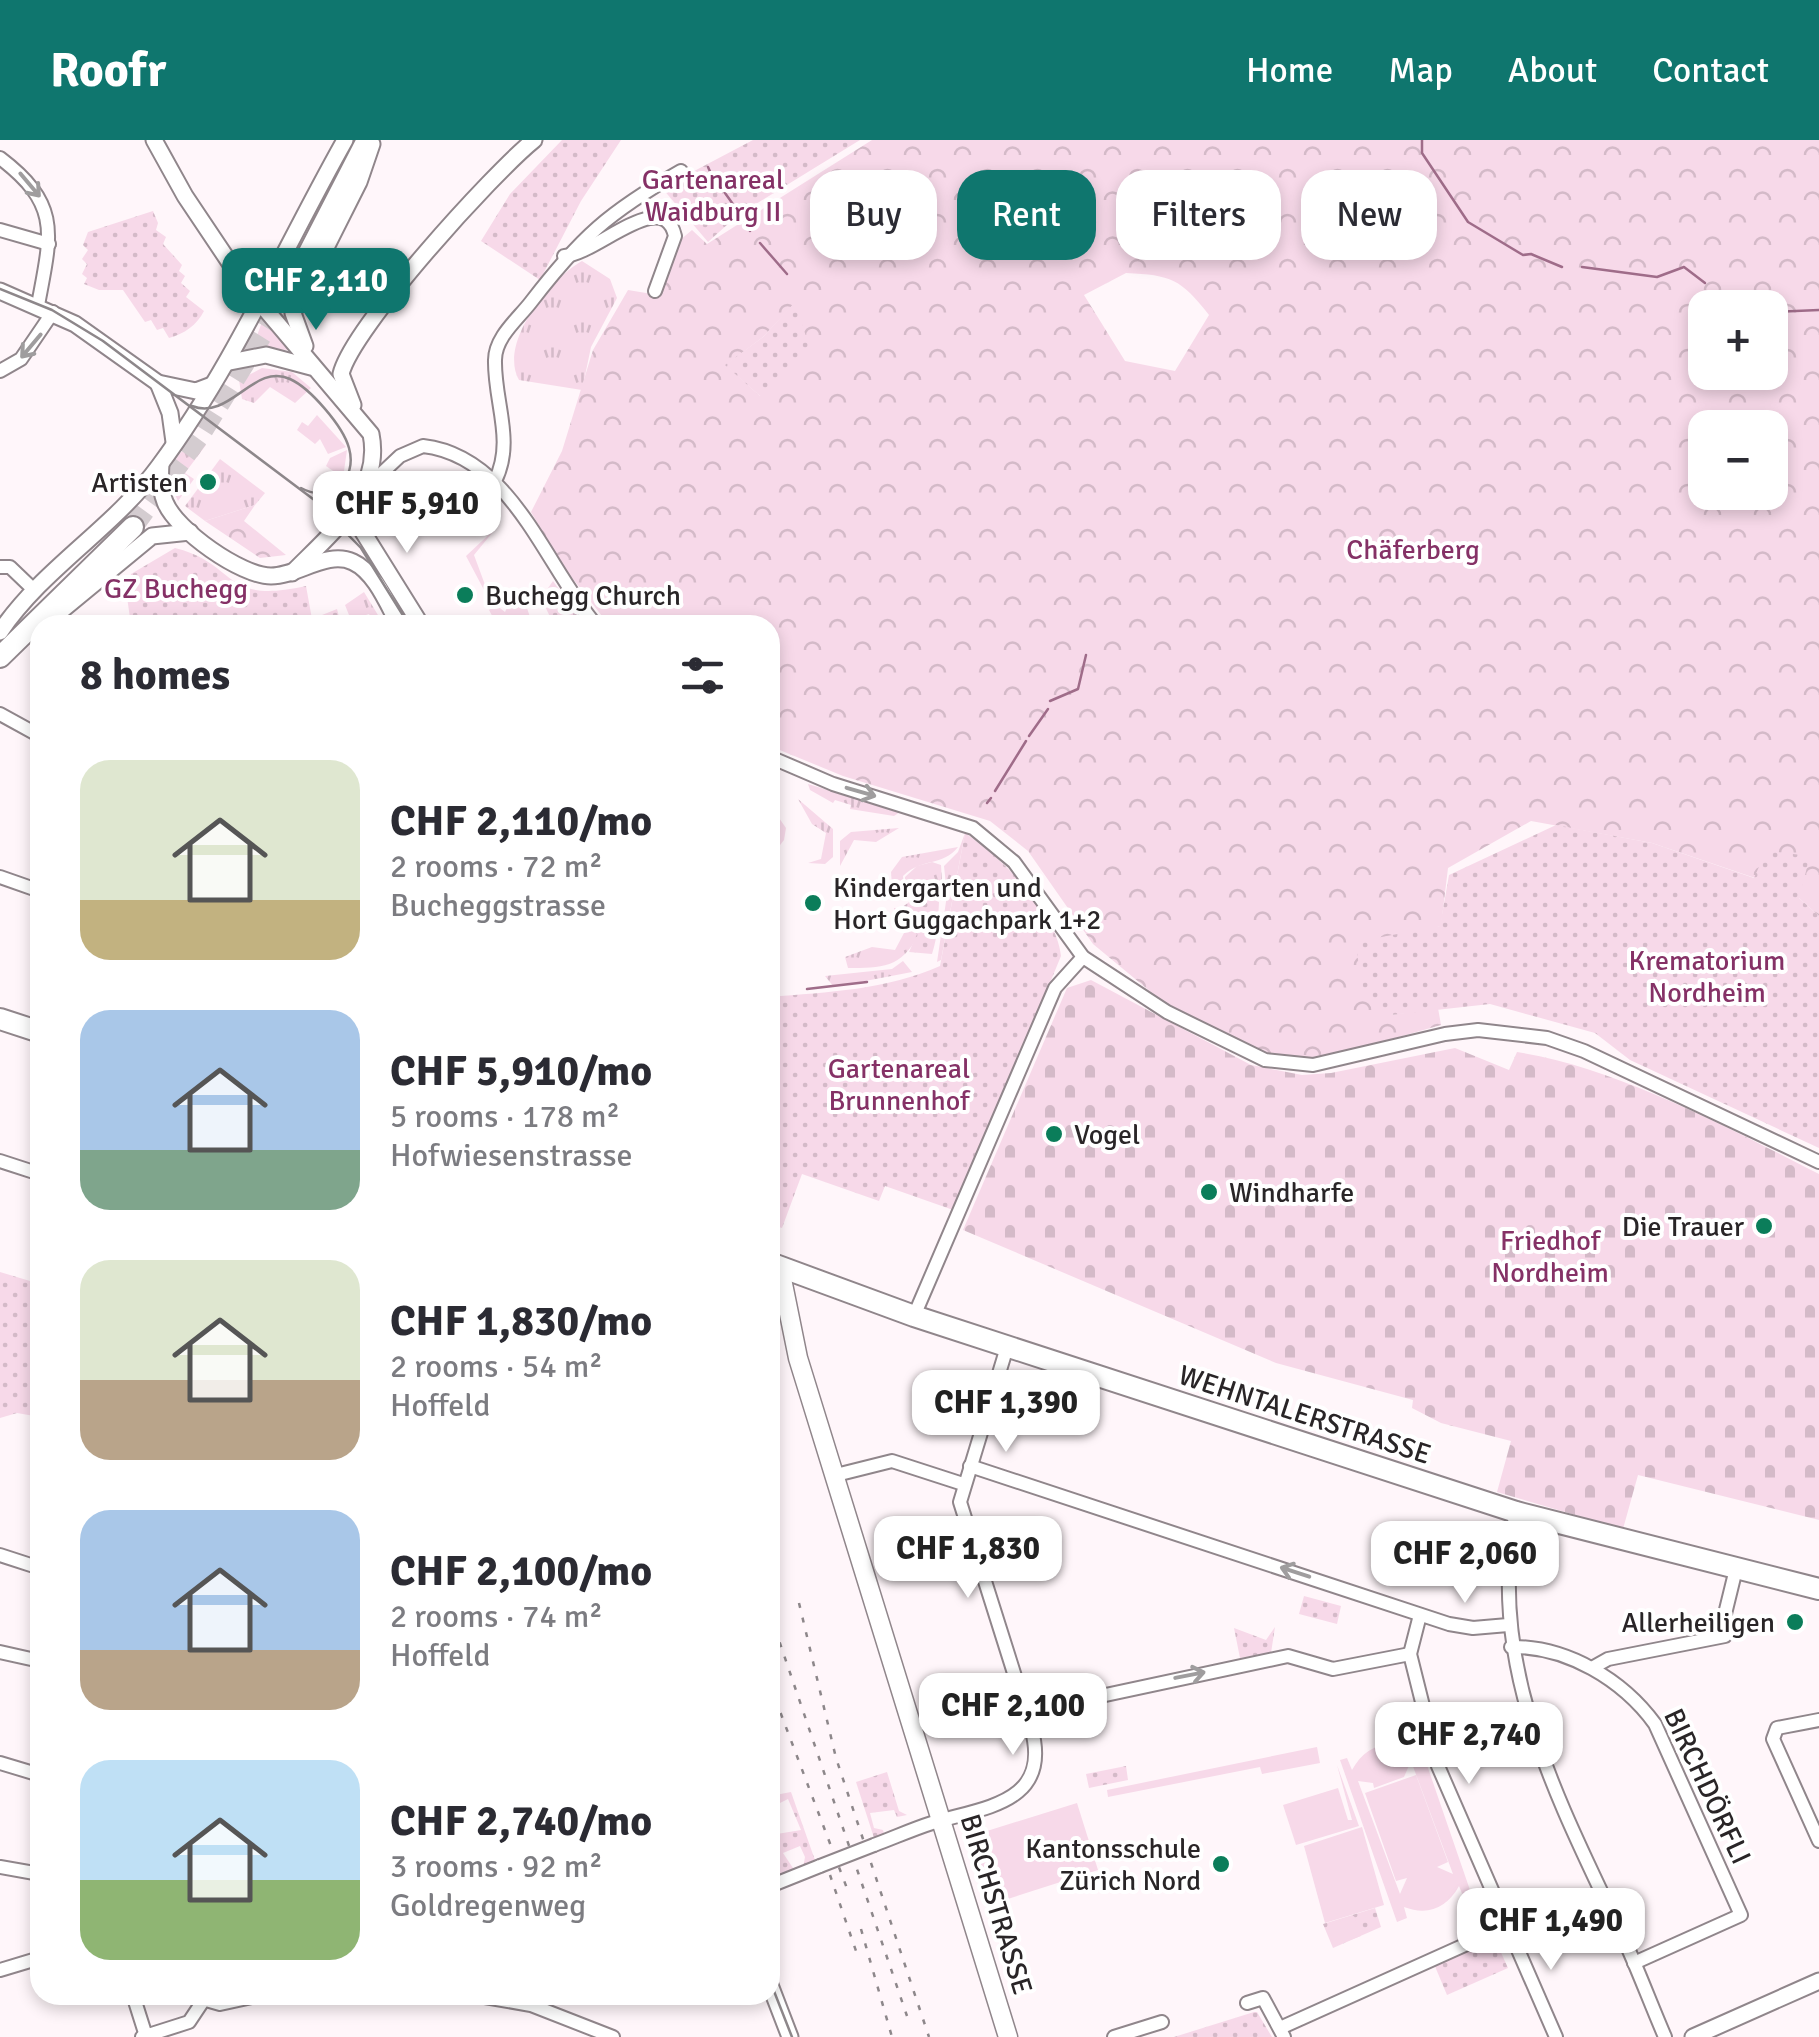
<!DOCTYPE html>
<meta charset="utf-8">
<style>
body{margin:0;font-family:Signika,sans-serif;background:#f2f2f3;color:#2b2b33;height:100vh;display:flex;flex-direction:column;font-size:38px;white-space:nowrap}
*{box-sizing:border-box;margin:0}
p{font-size:32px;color:#7c7c81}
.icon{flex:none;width:55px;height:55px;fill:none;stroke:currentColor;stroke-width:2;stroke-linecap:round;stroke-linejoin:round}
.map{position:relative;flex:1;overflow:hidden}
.drawer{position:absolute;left:30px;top:475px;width:750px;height:1390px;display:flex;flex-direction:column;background:#fff;border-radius:30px;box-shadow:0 5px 15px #0003}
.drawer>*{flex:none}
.guide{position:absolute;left:810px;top:30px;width:858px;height:90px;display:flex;gap:20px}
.tools{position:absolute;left:1688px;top:150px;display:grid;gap:20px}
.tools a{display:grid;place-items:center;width:100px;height:100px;border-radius:20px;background:#fff;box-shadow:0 5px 15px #0003;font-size:50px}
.price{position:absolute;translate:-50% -85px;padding:0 22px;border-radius:20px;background:#fff;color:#222;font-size:32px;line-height:65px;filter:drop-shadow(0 2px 5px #0008)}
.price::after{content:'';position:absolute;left:50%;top:60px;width:30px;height:22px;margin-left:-15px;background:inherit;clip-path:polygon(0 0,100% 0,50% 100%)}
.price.current{background:#0f766e;color:#fff}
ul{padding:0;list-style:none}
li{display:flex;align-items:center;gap:30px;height:250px;padding:0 50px}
li span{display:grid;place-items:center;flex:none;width:280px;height:200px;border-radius:30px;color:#555}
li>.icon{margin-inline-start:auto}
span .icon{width:120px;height:120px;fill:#fffc;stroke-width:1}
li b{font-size:42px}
h2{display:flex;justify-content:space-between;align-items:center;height:120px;padding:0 50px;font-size:42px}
.chip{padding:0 35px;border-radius:30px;background:#fff;box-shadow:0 5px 15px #0003;font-size:35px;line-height:90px}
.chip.current{background:#0f766e;color:#fff}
header{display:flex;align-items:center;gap:60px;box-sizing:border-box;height:140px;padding:0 50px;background:#0f766e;color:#fff}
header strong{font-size:48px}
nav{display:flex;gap:55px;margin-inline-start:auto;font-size:35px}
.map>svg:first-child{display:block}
</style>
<header>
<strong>Roofr</strong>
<nav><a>Home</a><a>Map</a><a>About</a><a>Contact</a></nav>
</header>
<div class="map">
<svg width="1819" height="1897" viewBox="0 0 1819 1897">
<defs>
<pattern id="grass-tufts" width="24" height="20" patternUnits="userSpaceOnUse" patternTransform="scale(2.5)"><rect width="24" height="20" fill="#f7d9e9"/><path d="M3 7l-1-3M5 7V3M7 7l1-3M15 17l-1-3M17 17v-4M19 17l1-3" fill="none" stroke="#d4bac8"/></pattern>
<pattern id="forest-crowns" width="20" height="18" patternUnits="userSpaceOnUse" patternTransform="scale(2.5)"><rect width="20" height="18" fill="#f7d9e9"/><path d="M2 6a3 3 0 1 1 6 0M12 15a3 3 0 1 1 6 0" fill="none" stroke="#d4bac8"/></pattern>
<pattern id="cemetery-stones" width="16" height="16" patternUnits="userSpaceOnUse" patternTransform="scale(2.5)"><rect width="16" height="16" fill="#f7d9e9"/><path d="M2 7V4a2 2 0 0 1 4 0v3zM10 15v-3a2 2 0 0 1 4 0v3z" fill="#d4bac8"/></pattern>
<pattern id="park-dots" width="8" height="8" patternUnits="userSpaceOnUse" patternTransform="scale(2.5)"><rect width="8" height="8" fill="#f7d9e9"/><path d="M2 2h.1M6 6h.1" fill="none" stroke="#d4bac8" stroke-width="1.8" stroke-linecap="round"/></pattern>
</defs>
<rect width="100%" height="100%" fill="#fff6fa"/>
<g fill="url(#grass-tufts)">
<path d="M582,121L610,139L617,158L591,207L582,250L519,240C498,203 550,139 582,121Z"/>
<polygon points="265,174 290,210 252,209"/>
<polygon points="262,228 292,232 311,248 295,263 270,247 254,263 242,259 239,240"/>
<polygon points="317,275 346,307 328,314 320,299 315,304 297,290 302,282 308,286"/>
<path d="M199,303L206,305L185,333L194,339L178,361C166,337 171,309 199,303Z"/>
<polygon points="347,310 343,338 326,326 330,318"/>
<polygon points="220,319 265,353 255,365 205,381 185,366"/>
<polygon points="497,387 474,415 491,461 505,472 512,457 527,468 530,477 517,485 497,485 489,470 493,467 466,416"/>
<polygon points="364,452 384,485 374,485 369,474 351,480 345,465"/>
<polygon points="808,644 900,672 894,676 850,669 851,665 835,660 833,663 810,650"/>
<polygon points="798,659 833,689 833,717 825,724 808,723 821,719 826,693 812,684"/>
<polygon points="770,665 786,688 784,700 770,718"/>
<polygon points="899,688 876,702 854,700 840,726 840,701 851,692"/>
<polygon points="965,693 941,820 937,822 947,755 944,726 958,712"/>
<path d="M958,707C942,727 923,717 903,736L905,760H893L891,732L902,717Z"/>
<polygon points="932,722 941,725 943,758 920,750 910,757 905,753 905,737 917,726"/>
<path d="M894,768H901L918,795C902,828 881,828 848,828L845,817L872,807L895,810L904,793L894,779Z"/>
<polygon points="903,821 912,832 834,847 825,836 892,829"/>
</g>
<g fill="url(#forest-crowns)" fill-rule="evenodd">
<path d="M872,0H1819V776L1799,758L1755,738L1652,703L1531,681L1448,728L1441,786L1418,792L1391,875L1438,868L1441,885L1332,916L1302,920L1273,916L1169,867L1093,804L1028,711L990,681L843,636L770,606V485H609L562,425L531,372L562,311L593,210L628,150L658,155L679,101L692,90L707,104ZM1126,133C1171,135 1181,139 1209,175L1175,231L1125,221L1084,155ZM795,163L760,256L726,225L763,197ZM1705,168H1770V232H1705ZM1705,288H1770V352H1705Z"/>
<polygon points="255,365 244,381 286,415 260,418 205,381"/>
</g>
<path fill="url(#cemetery-stones)" d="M1091,840L1251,925L1302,935L1331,933L1455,908L1509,930L1517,912C1616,927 1729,988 1819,1034V1380L1638,1335L1623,1389L1497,1352L1511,1301L1441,1283L1412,1268L1413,1260L1276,1223L963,1090L1067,848Z"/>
<g fill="url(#park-dots)">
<polygon points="562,0 621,0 581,61 540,140 481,101 510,54"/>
<polygon points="753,0 860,0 738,75 708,102 662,48"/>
<path d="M153,71L158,83L156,90L166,97L163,104L182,125L179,131L185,136L181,143L190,151L186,157L204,171C197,185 184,194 169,198L163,188L157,190L151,180L145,182L123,150H99L84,144L87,138L82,134L87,124L82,119L88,110L83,105L88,92Z"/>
<polygon points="795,162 811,212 781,243 760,256 725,225 763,197"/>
<path d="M175,408C239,424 220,465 306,446L312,479L337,469L341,485H131L127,457L131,434Z"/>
<polygon points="553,441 583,483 580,485 554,485 541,458"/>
<polygon points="1556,685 1652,703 1754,738 1766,711 1810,716 1799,758 1819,776 1819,1008 1630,920 1595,893 1490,864 1391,875 1364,853 1355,802 1440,786 1449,735"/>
<path d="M965,693C1001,717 1057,772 1061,816L956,1071L885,1046L879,1061L802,1034L782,1088L770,1084V1042L776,1025L770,1022V857C828,852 886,850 940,826Z"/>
<path d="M920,754L939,762C938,779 938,796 932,814L909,812L917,794L901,768Z"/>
<polygon points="0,1132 40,1144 40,1277 17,1273 0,1278"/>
<polygon points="1304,1456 1341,1466 1337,1484 1299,1474"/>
<polygon points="1275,1487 1271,1513 1240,1518 1234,1488 1266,1500"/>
<polygon points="1126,1626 1128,1640 1089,1648 1086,1634"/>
<polygon points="887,1632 899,1671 907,1675 897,1677 894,1670 870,1673 874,1688 883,1690 885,1697 875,1701 856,1642"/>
<polygon points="791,1652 816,1723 803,1728 805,1717 800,1706 783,1713 795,1731 780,1736 770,1711 774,1703 771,1695 801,1690 788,1659 770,1668 770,1656"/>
<polygon points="1375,1768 1381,1787 1333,1808 1323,1784"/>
<polygon points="1494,1797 1508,1828 1447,1855 1434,1824"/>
<polygon points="1257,1872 1272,1897 1174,1897 1254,1872"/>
</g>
<g fill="#f7d9e9" fill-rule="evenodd">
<path d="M1411,1591L1417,1596L1471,1753L1463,1756L1459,1746C1447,1768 1428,1776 1404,1767L1407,1778L1397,1782L1340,1620L1347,1618L1352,1630C1365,1607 1384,1599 1409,1609L1404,1592ZM1411,1621L1453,1734L1437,1727L1448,1722L1416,1635L1365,1653L1396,1741L1407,1738L1400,1754L1358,1641L1373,1643L1374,1648L1404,1637Z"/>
<polygon points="1317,1607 1320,1623 1262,1634 1260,1627 1108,1657 1107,1650"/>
<polygon points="1337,1625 1359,1686 1296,1705 1283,1665 1338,1648 1348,1680 1352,1680"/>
<polygon points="1077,1663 1098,1730 992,1764 971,1696"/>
<polygon points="1362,1687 1384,1765 1325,1783 1304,1706"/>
<polygon points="1354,1776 1361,1796 1334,1806 1327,1786"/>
</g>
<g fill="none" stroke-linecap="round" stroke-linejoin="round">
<g stroke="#9f6c89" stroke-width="2.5">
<polyline points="1422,0 1422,13 1468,82 1523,115 1531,114 1562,127"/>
<polyline points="708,27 712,36"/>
<polyline points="713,38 723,52"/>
<polyline points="725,53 740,74"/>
<polyline points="744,79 750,91"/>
<polyline points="760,103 787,134"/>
<polyline points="1582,127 1657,137 1684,127 1705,143"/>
<polyline points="1729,161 1748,168"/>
<polyline points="1770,172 1819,170"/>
<polyline points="1050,561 1078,549 1086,515"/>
<polyline points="1029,596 1048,569"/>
<polyline points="995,651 1026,601"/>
<polyline points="987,663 991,658"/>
<polyline points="807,849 867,842"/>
<polyline points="770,850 775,850"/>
</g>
<polyline stroke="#d4ccd0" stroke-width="20" stroke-dasharray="20 10" stroke-linecap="butt" points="133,387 199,297 286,157"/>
<defs>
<g id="minor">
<path d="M0,18C62,65 51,95 38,165"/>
<polyline points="0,90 49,104"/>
<path d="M564,116C596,115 663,45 675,96L655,151"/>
<polyline points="0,231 21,219 53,172"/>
<path d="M495,341C515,301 494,262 495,220C495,197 518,179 531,162C581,97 609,72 681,31"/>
<path d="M365,349L400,316L423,306C512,316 545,426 596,485"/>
<polyline points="0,427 10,427 34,450"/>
<polyline points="0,574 40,596"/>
<polyline points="770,617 833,644 973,688 1014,722 1083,817 1167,872 1265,920 1313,925 1445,894 1478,890 1547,898 1584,911 1819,1022"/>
<polyline points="0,737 40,751"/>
<polyline points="0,1021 40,1034"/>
<polyline points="914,1176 1055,848 1083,817"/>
<polyline points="970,1326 1449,1484 1473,1488 1508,1485"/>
<polyline points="836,1335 892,1321 963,1344"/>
<path d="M1516,1372C1484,1528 1563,1669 1627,1806C1640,1835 1652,1867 1665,1897"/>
<polyline points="0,1415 40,1428"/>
<polyline points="1420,1475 1410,1514 1438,1626 1556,1897"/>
<path d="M1511,1507C1567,1506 1623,1540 1655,1584L1741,1775L1634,1823"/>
<polyline points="0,1512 40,1521"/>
<polyline points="1592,1528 1608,1519 1725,1496 1723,1482 1736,1429"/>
<polyline points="1026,1572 1288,1516 1333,1529 1410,1514"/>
<polyline points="1819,1580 1777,1588 1773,1599 1819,1701"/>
<polyline points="0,1623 40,1635"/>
<path d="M874,1705C893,1698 913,1689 932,1683C984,1667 1053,1664 1031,1587L960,1362L1007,1207"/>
<polyline points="0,1727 40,1734"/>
<polyline points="770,1746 820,1726"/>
<polyline points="0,1830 40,1818"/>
<polyline points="133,1855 146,1896"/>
<polyline points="473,1855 531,1865 613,1897"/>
<polyline points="206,1860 220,1864 261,1855"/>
<polyline points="1247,1863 1263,1858 1284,1897"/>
<polyline points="1280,1888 1507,1786"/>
<polyline points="142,1897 189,1882 207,1855"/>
<polyline points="1114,1897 1162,1882"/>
</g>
<g id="tertiary">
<path d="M154,0L185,56L244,144L371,294C383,353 329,395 292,433"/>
<polyline points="0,151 75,184 158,243 196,251 212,245"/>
<polyline points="305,206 293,173 359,42 372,4"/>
<polyline points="230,222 266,215 311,227"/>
<polyline points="158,243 170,273 174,302"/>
<path d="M353,265L341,234C352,188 493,33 534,0"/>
<path d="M161,324C160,337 160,350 165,362C176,390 241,436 271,436C298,436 327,410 353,422C375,432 388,465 399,485"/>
<polyline points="364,353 363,392 421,485"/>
<polyline points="44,485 152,396 190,392"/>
<path d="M0,492C43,428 113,389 159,326C234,225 283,110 345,0"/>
<polyline points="770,1845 790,1897"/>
<polyline points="1693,1897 1819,1841"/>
</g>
<polyline id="secondary" points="780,1129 798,1218 1008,1897"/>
<g id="primary">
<polyline points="286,157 367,0"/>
<polyline points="0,517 133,387"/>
<polyline points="0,879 40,892"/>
<polyline points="770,1123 914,1176 1516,1372 1819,1449"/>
</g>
</defs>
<use href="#minor" stroke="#90868b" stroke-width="16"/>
<use href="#tertiary" stroke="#90868b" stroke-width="19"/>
<use href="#secondary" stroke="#90868b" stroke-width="21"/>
<use href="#primary" stroke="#90868b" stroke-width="24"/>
<use href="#minor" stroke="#fff" stroke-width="12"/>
<use href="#tertiary" stroke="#fff" stroke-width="15"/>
<use href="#secondary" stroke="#fff" stroke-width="18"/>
<use href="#primary" stroke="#fff" stroke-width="20"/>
<g stroke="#8d878a" stroke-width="2.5">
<polyline points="0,149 52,170 103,201 313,359 361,408 409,485"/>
<path d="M192,266C230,281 254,222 290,239C310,248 343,286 349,308C358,340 330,364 301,348"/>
<polyline points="770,1841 792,1897"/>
</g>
<g stroke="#8d878a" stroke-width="2.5" stroke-dasharray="5 10" stroke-linecap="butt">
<polyline points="799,1463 836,1618 929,1897"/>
<polyline points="770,1474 907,1876"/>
<polyline points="770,1545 848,1751"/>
<polyline points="830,1735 856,1811"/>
<polyline points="861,1789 892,1897"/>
</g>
<defs>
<polyline id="minor-bridge" points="820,1726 874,1705"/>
</defs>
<use href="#minor-bridge" stroke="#90868b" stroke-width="16" stroke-linecap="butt"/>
<use href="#minor-bridge" stroke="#fff" stroke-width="12"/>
</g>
<defs><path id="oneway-shaft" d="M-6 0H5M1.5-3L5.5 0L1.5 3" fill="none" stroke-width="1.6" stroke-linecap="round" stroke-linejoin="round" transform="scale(2.5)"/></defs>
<g stroke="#9f9d9e">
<use href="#oneway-shaft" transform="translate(30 45) rotate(50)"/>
<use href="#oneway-shaft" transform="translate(31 206) rotate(130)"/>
<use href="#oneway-shaft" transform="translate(861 652) rotate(16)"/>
<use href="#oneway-shaft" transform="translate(1295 1432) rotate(-162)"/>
<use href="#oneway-shaft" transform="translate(1190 1535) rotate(-11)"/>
</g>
<g fill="#0b7d5a" stroke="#fff" stroke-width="4">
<circle cx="208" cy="342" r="10"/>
<circle cx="465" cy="455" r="10"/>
<circle cx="813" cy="763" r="10"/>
<circle cx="1054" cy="994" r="10"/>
<circle cx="1209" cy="1052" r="10"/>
<circle cx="1764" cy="1086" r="10"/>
<circle cx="1795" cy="1482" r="10"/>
<circle cx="1221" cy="1724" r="10"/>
</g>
<g text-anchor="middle" stroke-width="8" stroke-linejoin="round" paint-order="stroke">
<g font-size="28" fill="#853166" stroke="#fff">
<text x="713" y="49">Gartenareal<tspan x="713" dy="32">Waidburg II</tspan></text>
<text x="1413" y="419">Chäferberg</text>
<text x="176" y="458">GZ Buchegg</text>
<text x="1707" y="830">Krematorium<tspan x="1707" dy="32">Nordheim</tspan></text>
<text x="899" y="938">Gartenareal<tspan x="899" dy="32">Brunnenhof</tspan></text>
<text x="1550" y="1110">Friedhof<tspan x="1550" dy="32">Nordheim</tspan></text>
</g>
<g font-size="28" fill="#292527" stroke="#fff" text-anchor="end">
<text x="188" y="352">Artisten</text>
<text x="485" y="465" text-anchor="start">Buchegg Church</text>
<text x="833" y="757" text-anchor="start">Kindergarten und<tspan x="833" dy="32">Hort Guggachpark 1+2</tspan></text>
<text x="1074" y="1004" text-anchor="start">Vogel</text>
<text x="1229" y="1062" text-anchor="start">Windharfe</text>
<text x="1744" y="1096">Die Trauer</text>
<text x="1775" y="1492">Allerheiligen</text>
<text x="1201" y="1718">Kantonsschule<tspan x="1201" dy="32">Zürich Nord</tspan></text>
</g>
<g font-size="28" fill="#292527" stroke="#fff">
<text transform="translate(1305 1274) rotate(18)" y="10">WEHNTALERSTRASSE</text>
<text transform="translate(1708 1646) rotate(65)" y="10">BIRCHDÖRFLI</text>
<text transform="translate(997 1764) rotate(73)" y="10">BIRCHSTRASSE</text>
</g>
</g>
</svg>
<div class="tools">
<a>+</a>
<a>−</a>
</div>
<b class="price current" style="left:316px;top:193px">CHF 2,110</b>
<b class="price" style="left:407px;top:416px">CHF 5,910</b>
<b class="price" style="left:1006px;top:1315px">CHF 1,390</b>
<b class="price" style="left:968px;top:1461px">CHF 1,830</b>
<b class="price" style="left:1465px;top:1466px">CHF 2,060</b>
<b class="price" style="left:1013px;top:1618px">CHF 2,100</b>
<b class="price" style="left:1469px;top:1647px">CHF 2,740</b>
<b class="price" style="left:1551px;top:1833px">CHF 1,490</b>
<div class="guide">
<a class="chip">Buy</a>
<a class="chip current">Rent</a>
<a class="chip">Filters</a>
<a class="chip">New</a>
</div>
<section class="drawer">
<h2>8 homes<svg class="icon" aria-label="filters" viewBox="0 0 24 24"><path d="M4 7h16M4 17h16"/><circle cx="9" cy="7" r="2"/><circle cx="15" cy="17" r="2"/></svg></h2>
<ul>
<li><span style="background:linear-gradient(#dfe7d0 70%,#c2b280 0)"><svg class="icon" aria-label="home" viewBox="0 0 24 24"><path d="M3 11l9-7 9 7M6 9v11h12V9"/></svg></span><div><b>CHF 2,110/mo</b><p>2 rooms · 72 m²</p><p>Bucheggstrasse</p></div></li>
<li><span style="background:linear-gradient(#a9c7e8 70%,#7fa58c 0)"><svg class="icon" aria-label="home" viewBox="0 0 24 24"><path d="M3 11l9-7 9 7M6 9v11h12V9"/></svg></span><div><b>CHF 5,910/mo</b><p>5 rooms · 178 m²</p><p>Hofwiesenstrasse</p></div></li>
<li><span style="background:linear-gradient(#dfe7d0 60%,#b9a48a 0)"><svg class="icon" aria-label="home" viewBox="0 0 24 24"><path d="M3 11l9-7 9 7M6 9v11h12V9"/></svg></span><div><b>CHF 1,830/mo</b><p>2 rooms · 54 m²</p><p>Hoffeld</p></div></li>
<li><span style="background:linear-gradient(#a9c7e8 70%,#b9a48a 0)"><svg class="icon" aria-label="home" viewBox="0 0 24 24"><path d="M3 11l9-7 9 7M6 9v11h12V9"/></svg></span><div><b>CHF 2,100/mo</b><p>2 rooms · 74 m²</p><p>Hoffeld</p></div></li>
<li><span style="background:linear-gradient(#bfe0f5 60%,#8fb573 0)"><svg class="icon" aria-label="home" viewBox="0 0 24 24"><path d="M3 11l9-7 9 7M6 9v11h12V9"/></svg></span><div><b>CHF 2,740/mo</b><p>3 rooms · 92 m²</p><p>Goldregenweg</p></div></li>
</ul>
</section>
</div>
